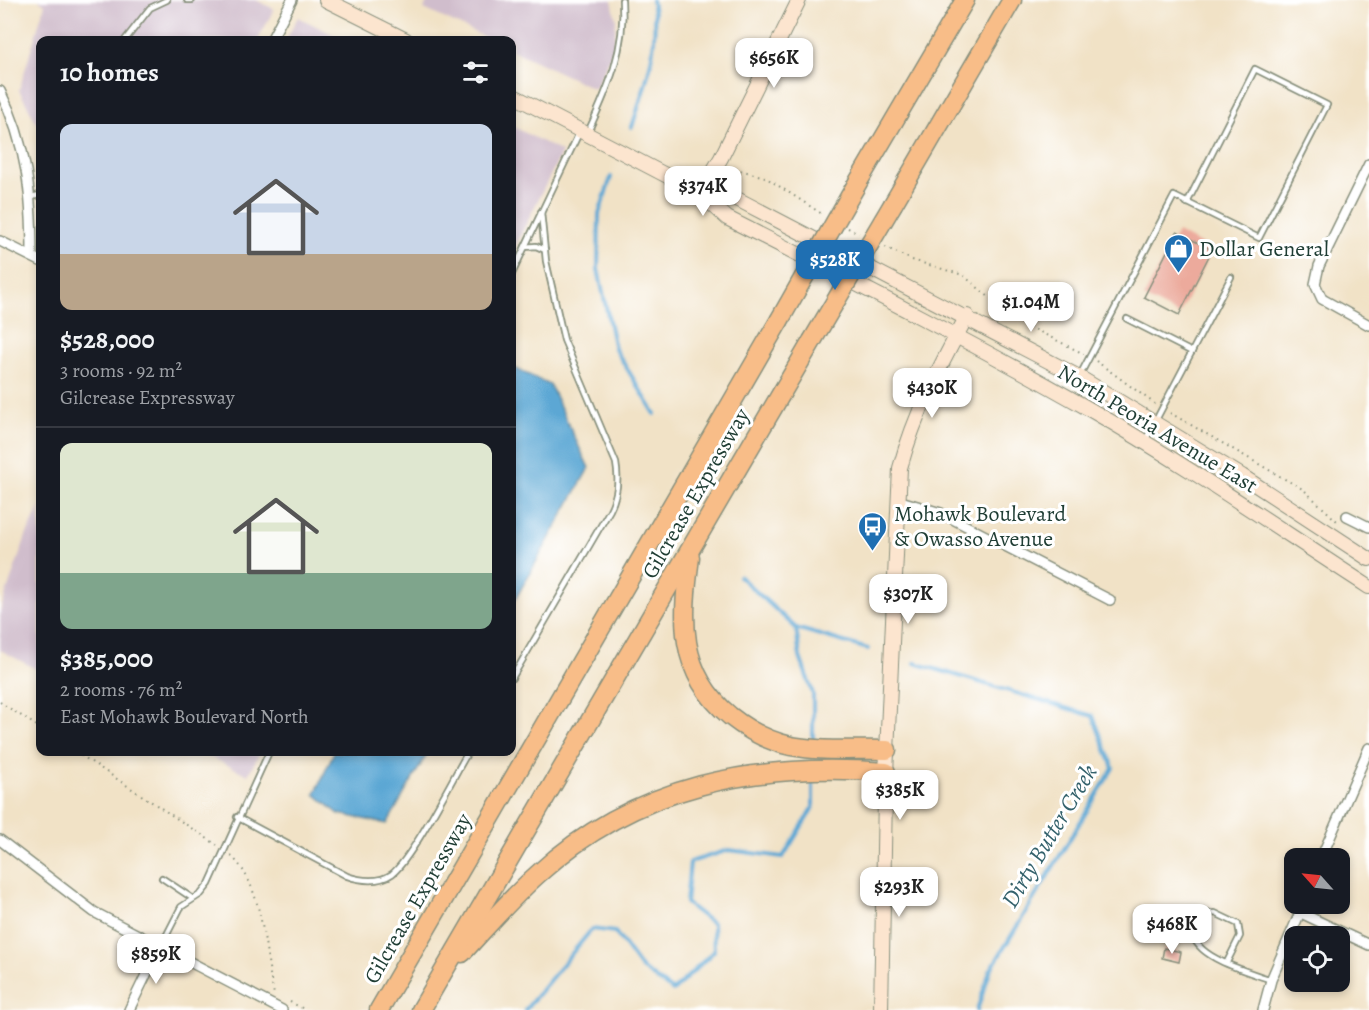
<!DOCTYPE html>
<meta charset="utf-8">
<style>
body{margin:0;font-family:Alegreya,serif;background:#20242c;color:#f1f3f6;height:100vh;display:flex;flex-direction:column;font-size:22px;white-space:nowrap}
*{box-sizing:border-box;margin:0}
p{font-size:20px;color:#9ea1a6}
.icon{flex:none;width:33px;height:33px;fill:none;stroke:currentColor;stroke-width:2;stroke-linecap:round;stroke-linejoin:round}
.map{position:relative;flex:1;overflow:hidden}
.side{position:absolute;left:36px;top:36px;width:480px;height:720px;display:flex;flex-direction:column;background:#171b24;border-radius:12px;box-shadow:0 3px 9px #0003}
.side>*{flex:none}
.needle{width:39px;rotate:297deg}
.tools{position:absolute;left:1284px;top:848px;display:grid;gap:12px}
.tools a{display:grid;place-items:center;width:66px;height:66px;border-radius:12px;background:#171b24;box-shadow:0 3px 9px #0003;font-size:30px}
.price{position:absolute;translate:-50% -51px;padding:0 14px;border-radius:12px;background:#fff;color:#222;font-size:20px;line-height:39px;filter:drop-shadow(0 2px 3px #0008)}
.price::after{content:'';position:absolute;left:50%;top:36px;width:18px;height:14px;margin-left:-9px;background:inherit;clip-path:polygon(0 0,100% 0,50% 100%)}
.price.on{background:#1f6fb2;color:#fff}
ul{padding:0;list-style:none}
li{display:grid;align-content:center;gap:12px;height:318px;padding:0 24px}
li+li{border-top:2px solid #363941}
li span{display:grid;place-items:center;height:186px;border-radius:12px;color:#555}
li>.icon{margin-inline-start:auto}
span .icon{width:108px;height:108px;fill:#fffc;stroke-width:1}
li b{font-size:26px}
h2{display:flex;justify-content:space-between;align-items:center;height:72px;padding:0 24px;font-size:26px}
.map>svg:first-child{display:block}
</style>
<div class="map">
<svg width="1369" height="1010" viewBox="0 0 1369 1010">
<rect width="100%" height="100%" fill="#fff"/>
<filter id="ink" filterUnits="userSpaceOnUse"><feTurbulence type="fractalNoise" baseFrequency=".0167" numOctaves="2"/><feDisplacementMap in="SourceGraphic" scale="12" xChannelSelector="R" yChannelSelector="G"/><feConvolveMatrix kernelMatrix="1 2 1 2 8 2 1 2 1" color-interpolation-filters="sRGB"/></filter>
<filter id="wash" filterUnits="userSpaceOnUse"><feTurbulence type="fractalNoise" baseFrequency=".008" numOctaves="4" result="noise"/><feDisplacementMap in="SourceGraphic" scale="24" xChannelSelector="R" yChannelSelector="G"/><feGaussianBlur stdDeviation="1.35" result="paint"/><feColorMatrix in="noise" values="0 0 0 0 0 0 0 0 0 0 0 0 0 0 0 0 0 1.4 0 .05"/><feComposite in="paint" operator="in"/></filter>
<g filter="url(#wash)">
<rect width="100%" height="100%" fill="#f1e2c6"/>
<g fill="#d0bdcc">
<polygon points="39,0 256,0 274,9 258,40 40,40 40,135 40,129 19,90 45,4"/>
<polygon points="428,0 612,0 616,20 614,48 595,89 512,50 512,40 491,40 424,9"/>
<polygon points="298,17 344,40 286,40"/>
<polygon points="512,126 562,152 512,252"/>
<polygon points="40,507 40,671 0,650 0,611 26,536"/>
<polygon points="200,752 260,752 248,775"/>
</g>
<g fill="#5ba7d4" stroke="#3d7284" stroke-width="1.5">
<polygon points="512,367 550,385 589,468 512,605"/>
<polygon points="334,752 428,752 387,824 339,814 315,794"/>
</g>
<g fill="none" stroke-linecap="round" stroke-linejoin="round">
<g stroke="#5ba7d4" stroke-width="4">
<path d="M632,127C645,86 661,44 652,0"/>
<polyline points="611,177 599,214 598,269 615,349 655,414"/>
<polyline points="739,576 796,628 868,649"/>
<polyline points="796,628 800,657 813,694 813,741"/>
<polyline points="915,663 1093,716 1113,768 990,971 977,1010"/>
<polyline points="525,1010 592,929 615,932 641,968 673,991 714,951 713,924 686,903 690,862 729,850 783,857 813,808 813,783"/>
</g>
</g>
<g id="blocks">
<g fill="#ecaa9c">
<polygon points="1177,232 1212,250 1179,315 1144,297"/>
<polygon points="1164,948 1181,952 1179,962 1162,958"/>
</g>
</g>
</g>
<g filter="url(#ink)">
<use href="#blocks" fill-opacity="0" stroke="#88907d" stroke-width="1.5"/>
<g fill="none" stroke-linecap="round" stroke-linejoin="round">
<defs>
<g id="lane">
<polyline points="187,0 192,0"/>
<polyline points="125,40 150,8 167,0"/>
<path d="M588,132C608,89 626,48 622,0"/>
<polyline points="31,197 40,195"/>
<polyline points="525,247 536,246 545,250"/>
<polyline points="512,274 579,133"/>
<polyline points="1127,319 1192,352"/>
<polyline points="1080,375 1174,196 1259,238 1327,105 1255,69 1187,203"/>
<polyline points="1146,439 1231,277"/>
<path d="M512,678L610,510C618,494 619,480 616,463L564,340L546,261L541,212"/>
<path d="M237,817L347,876C361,881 379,883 392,874C413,857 452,779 468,752"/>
<polyline points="162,878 192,898"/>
<polyline points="161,946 181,907 201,894 209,884 269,752"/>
<path d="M1227,962L1240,936L1238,924L1215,913L1204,914L1192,932C1196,959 1248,971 1271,980"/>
</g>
<g id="street">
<polyline points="271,40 292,0"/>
<path d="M0,91C27,144 32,197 32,256"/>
<polyline points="1369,164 1319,266 1315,284 1322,299 1369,325"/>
<polyline points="0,241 40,261"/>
<polyline points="897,500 941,513 1110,600"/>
<polyline points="1347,516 1369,527"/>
<polyline points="0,840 94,912 282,1010"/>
<polyline points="1321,858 1369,748"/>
<polyline points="1301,913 1369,945"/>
<polyline points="129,1010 159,948"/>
<polyline points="1263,1010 1271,980 1304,903"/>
</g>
<g id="secondary">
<polyline points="326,0 406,40"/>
<path d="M512,95L700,193L727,218C849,280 970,341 1089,409C1185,464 1276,527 1369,587"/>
<polyline points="700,193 737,199 1079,377 1242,476 1369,559"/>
<polyline points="700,193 721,158 799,0"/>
<path d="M881,1010L885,796L900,468C915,413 940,366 967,316"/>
</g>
<g id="highway">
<polyline points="858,182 965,0"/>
<polyline points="893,204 1012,0"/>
<path d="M690,557C682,618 677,672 730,716C749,731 767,741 791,746C822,752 856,749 887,750"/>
<path d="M462,953C487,926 511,898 538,874C636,784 757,762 886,772"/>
<polyline points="379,1010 779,321"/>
<polyline points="421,1010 812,341"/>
</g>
</defs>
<use href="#lane" stroke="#88907d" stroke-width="8"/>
<use href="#street" stroke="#88907d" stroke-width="12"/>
<use href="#secondary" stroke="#88907d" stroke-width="16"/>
<use href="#highway" stroke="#88907d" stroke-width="21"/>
<g stroke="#88907d" stroke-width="2" stroke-dasharray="1.5 4.5" stroke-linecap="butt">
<polyline points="729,167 765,177 822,214"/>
<polyline points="848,228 859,233"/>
<polyline points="885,247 912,260 963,275 1016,320 1084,354"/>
<polyline points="992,317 998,307"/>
<polyline points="1096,361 1155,404"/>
<polyline points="1170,413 1304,490 1338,522"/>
<polyline points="0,702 40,728"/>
<polyline points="76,752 217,845"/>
<path d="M231,856C264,885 264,953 274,994"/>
<polyline points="290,1002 306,1010"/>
</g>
<use href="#lane" stroke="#fff" stroke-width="4.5"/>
<use href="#street" stroke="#fff" stroke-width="9"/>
<use href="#secondary" stroke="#fce5cf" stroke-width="14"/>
<use href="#highway" stroke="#f8bd88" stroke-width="18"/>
<defs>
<g id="highway-bridge">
<polyline points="779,321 858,182"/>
<polyline points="812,341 893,204"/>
</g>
</defs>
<use href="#highway-bridge" stroke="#88907d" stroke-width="21" stroke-linecap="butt"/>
<use href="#highway-bridge" stroke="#f8bd88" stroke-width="18"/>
</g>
</g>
<defs>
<symbol id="shop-pin" viewBox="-11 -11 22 30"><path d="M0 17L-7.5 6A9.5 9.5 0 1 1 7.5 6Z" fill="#1f6fb2" stroke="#fff"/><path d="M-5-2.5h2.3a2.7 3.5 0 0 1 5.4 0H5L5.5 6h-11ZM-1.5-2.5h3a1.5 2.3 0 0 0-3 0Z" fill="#fff"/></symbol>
<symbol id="bus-pin" viewBox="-11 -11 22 30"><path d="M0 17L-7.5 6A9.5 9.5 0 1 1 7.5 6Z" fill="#1f6fb2" stroke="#fff"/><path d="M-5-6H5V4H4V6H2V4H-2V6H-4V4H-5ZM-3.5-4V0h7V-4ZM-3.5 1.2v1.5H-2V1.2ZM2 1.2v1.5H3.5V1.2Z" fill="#fff"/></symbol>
</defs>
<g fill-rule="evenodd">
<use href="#shop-pin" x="1162" y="232" width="33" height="45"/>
<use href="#bus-pin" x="856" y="510" width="33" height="45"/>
</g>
<g text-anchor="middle" stroke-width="6" stroke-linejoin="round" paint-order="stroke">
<g font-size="22" fill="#1f3d34" stroke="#fff" text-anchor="start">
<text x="1199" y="256">Dollar General</text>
<text x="894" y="521">Mohawk Boulevard<tspan x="894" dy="25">&amp; Owasso Avenue</tspan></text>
</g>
<g font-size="22" fill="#1f3d34" stroke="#fff">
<text transform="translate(1158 428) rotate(31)" y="8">North Peoria Avenue East</text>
<text transform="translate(695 493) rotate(-60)" y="8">Gilcrease Expressway</text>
<text transform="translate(417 898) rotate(-60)" y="8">Gilcrease Expressway</text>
</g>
<g font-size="24" font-style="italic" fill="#34626c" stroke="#fff">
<text transform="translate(1049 836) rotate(-59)" y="8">Dirty Butter Creek</text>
</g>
</g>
</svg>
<div class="tools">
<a><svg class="needle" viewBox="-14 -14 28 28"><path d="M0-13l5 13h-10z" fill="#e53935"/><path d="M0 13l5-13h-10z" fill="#9ea1a6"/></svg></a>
<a><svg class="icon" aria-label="locate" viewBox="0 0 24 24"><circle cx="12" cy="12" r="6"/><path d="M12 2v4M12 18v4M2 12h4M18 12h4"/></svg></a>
</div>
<b class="price" style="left:774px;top:89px">$656K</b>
<b class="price" style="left:703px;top:217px">$374K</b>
<b class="price on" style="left:835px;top:291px">$528K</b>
<b class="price" style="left:1031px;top:333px">$1.04M</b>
<b class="price" style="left:932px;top:419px">$430K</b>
<b class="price" style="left:908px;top:625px">$307K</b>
<b class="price" style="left:900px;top:821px">$385K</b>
<b class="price" style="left:899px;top:918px">$293K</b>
<b class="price" style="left:1172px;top:955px">$468K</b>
<b class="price" style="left:156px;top:985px">$859K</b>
<section class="side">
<h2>10 homes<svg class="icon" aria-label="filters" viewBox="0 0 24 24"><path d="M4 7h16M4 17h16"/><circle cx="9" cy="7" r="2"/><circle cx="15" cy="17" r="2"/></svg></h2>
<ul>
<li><span style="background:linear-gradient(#c9d6e8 70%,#b9a48a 0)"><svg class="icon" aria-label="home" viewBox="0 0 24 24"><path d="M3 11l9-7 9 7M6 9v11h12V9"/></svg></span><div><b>$528,000</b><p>3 rooms · 92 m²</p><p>Gilcrease Expressway</p></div></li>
<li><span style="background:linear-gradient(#dfe7d0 70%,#7fa58c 0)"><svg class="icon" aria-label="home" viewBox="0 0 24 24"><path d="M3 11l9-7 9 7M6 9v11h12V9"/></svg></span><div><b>$385,000</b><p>2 rooms · 76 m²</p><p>East Mohawk Boulevard North</p></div></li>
</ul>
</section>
</div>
